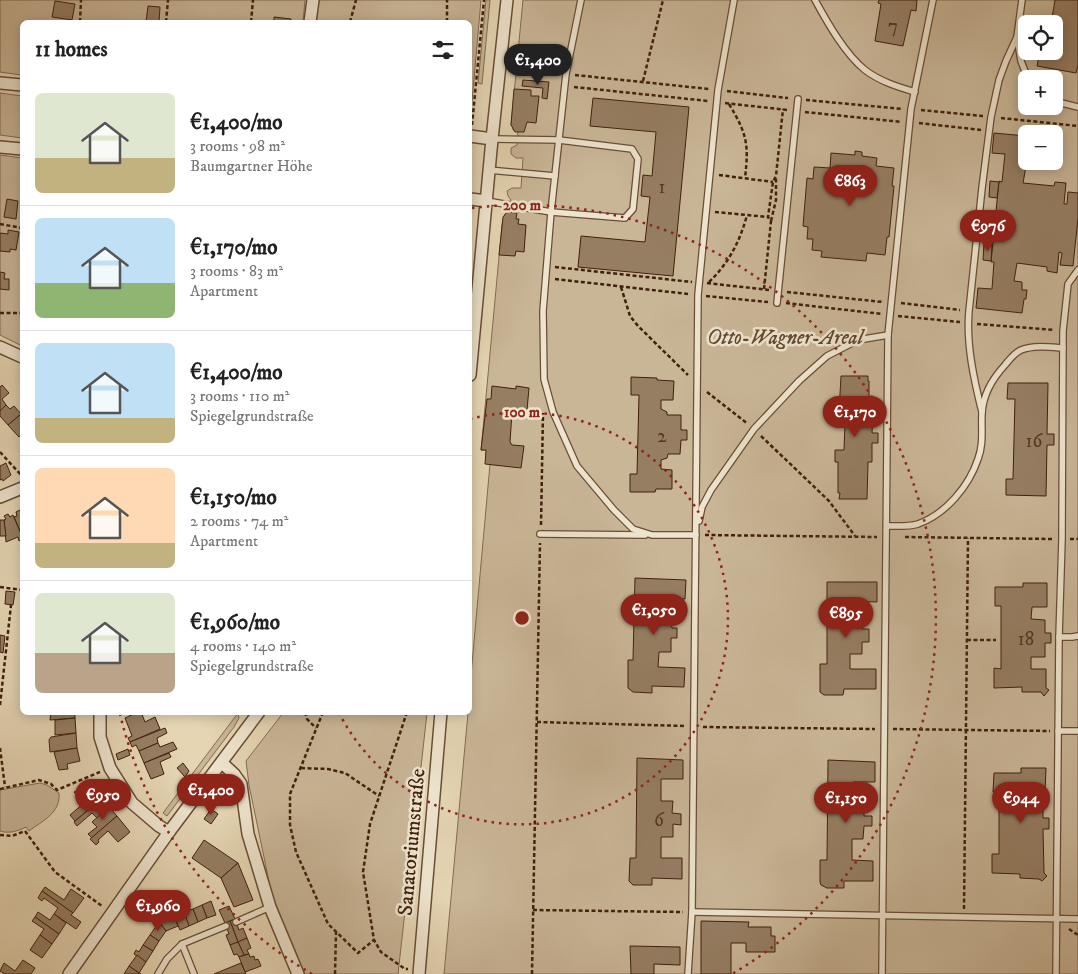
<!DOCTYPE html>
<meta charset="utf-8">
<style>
body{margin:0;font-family:"IM FELL DW Pica",serif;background:#f6f6f6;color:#222;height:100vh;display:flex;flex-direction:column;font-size:19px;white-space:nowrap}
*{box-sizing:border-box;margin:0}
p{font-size:16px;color:#767676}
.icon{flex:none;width:28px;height:28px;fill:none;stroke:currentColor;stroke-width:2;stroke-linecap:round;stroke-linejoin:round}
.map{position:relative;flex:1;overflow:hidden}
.details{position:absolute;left:20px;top:20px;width:452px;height:695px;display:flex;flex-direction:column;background:#fff;border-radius:8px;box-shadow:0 2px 12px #0003}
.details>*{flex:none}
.controls{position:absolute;left:1018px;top:15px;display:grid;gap:10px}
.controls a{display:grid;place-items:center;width:45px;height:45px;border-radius:8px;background:#fff;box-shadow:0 2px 12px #0003;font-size:25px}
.price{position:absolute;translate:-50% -42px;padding:0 11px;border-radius:18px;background:#8f2418;color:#fff;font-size:16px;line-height:32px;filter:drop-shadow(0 1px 2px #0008)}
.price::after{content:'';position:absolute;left:50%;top:30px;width:15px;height:11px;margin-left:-8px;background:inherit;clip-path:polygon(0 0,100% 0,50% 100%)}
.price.current{background:#222;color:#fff}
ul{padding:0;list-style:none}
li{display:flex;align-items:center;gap:15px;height:125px;padding:0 15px}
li+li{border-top:1px solid #e0e0e0}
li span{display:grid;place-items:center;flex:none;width:140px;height:100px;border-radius:8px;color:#555}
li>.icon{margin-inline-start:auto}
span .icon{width:60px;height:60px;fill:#fffc;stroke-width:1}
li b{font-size:21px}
h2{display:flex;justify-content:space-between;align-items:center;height:60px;padding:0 15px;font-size:21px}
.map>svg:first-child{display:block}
</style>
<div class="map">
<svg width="1078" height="974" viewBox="0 0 1078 974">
<rect width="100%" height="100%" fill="#e5d5b3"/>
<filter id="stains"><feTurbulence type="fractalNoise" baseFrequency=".004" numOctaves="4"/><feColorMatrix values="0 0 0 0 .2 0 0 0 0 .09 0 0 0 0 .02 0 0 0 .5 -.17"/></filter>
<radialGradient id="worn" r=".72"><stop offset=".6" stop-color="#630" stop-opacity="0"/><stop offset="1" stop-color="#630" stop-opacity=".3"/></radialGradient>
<g fill="#c9b697" stroke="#846b52" fill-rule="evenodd">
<polygon points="0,0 305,0 303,22 22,22 22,75 0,72"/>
<polygon points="316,0 481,0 470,124 470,22 314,22"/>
<polygon points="486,0 490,0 482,84 478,83"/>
<path d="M523,0H1078V974H444L468,713L470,712V686L490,464L486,450H481L502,225L505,214L510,212L511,200L508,196L507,191L512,188H521L523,158H516L511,154V148L517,145L518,132L513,130V126L511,125ZM1026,24H1054V51H1026ZM1026,79H1054V106H1026ZM1026,134H1054V161H1026Z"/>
<polygon points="0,93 22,96 22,138 0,135"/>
<polygon points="0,155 22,158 22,346 0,335"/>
<polygon points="238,713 239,718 234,727 167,816 163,813"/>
<polygon points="283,713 427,713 398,974 303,974 272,896 249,785 246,761"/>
<path d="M40,783L47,785L59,793C61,813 42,821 29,831L26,827C18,831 9,834 0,831V790Z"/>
</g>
<g fill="#967e63" stroke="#40200d">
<polygon points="879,0 917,0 916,11 911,10 903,46 875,41 881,4 878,3"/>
<polygon points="1055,0 1078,0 1078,65 1076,73 1037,66 1040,51 1054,51 1054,24 1051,24"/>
<polygon points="55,1 75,4 72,20 52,17"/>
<polygon points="148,6 160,7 159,22 146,22"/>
<polygon points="274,17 291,19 291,22 274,22"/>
<polygon points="523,80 549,82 547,99 542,98 543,88 522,86"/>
<polygon points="514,89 531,90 531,96 539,96 536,123 527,122 524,132 515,132 511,125"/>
<polygon points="593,98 689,107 673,276 578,267 581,236 645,242 650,197 641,196 643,175 652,176 656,132 590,126"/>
<polygon points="994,133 1026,136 1026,161 1035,161 1034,167 1026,166 1023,183 1054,186 1055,182 1066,183 1064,204 1067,204 1068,192 1078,193 1078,218 1073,266 1060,265 1062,253 1059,252 1057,273 1047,271 1047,267 1017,263 1014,281 1022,282 1022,290 1027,290 1026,299 1024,299 1022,313 976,308 978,288 992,289 994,262 991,262 999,181 1002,182 1005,154 992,153"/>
<polygon points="855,151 862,152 862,156 877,158 876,166 894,168 892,186 894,186 889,237 887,237 885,255 867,253 866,261 821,257 822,251 812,250 813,239 807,239 808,227 803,226 807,178 813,179 814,167 830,168 831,153 855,155"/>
<polygon points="990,181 999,182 997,198 989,197"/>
<polygon points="7,199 18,201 16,219 4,217"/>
<polygon points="507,212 517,213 516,219 519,219 518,224 526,225 524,252 516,251 515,256 499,255 503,217"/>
<polygon points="8,230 19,232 16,250 10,249 10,252 0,251 0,233 8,234"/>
<polygon points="984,244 992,245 991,261 983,260"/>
<polygon points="0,272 5,273 4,279 9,279 9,290 0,289"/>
<polygon points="841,376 868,376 868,381 869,381 869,410 873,410 872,433 878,433 878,443 872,443 872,462 868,462 867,499 839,499 840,493 838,493 838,462 835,462 835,450 844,450 845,424 836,424 836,412 839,412"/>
<polygon points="631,377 657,378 657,380 674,381 673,400 661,400 661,409 667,412 667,415 681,415 681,430 687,430 687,440 681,440 680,454 668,454 667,458 661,460 661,469 672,470 672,489 656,489 655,492 630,492 630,474 637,474 639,395 631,395"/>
<polygon points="1008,383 1048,383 1047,434 1054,434 1054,445 1047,445 1046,496 1006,495 1006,479 1013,479 1015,399 1007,399"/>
<polygon points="2,385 9,393 2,399 6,405 0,411 0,387"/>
<polygon points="492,386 516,389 516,386 529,388 527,410 515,409 512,412 510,442 512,445 524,446 521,468 485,464 486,450 481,450 487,399 491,399"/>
<polygon points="6,405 10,409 14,406 21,414 8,425 0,416 0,411"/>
<polygon points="20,415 22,419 22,434 19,437 8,425"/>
<polygon points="6,463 11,475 3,481 2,479 0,480 0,466"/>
<polygon points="20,510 22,514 22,536 14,517 17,516 16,512"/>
<polygon points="8,514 10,517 13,515 22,536 22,539 19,541 18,537 6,542 4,520 6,519 4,516"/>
<polygon points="0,520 4,520 6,536 0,536"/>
<polygon points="635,578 686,580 685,599 659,598 659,614 670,614 672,628 677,628 677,638 671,638 671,652 659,652 658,667 685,668 684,687 652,686 652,693 633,692 628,688 628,660 633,660"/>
<polygon points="827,582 877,582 877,602 851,601 851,615 862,616 862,629 869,629 869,642 862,642 862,654 850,654 850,669 876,669 876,689 844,689 843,695 824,695 820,692 820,664 827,664"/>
<polygon points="1023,583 1047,583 1047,607 1032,607 1031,619 1045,620 1045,633 1051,633 1051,643 1045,643 1045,657 1031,657 1031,669 1046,669 1046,688 1049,690 1044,696 1041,692 1022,692 1022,687 994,688 994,668 1001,669 1001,606 995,606 995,587 1023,587"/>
<polygon points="6,591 15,592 13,605 5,604"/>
<polygon points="0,635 5,636 3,653 0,652"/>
<polygon points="51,712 75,712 75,718 50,720"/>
<polygon points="138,712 141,712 145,722 155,717 160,729 130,742 128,738 132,736 125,718"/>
<polygon points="75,718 76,733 55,735 55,720"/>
<polygon points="165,728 167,733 157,738 158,743 139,751 136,745 132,747 130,742"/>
<polygon points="76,733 77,748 50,752 49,740 51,737"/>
<polygon points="173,742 177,749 144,763 139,751 158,743 160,747"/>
<polygon points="77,748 80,761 67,764 68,769 59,770 54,752"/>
<polygon points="128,749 130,755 118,760 116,754"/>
<polygon points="169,753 171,757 160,762 164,774 151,779 144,763"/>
<polygon points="637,758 683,760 683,779 661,779 661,801 673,801 672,813 681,814 681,825 673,824 673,837 661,837 661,858 682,858 682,879 652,878 652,885 633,885 629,881 630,858 636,858"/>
<polygon points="828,760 875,762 875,782 853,782 853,803 864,803 864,816 872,816 872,826 864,826 863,839 852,839 852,860 873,861 873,881 844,881 844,888 827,888 821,885 820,882 820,860 827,860"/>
<polygon points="183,763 189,771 185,777 177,768"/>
<polygon points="1021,768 1046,768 1045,794 1030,793 1030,804 1043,804 1043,818 1049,818 1049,829 1043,829 1044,873 1047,876 1042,881 1039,879 1020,878 1020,874 992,873 992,854 999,854 999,792 993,792 994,773 1021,773"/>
<polygon points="90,785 102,798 75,821 70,815 84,803 74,792"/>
<polygon points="102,798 109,807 97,818 92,813 77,826 74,822"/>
<polygon points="109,807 117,816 92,838 88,834 97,827 92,822"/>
<polygon points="211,809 218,814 211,824 204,819"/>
<polygon points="117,816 130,832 118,842 108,831 98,840 99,842 96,845 90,839"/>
<polygon points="204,840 238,863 221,878 192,858"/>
<polygon points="238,863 253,900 234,907 221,878"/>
<polygon points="45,887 64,900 71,889 84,898 73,913 42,891"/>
<polygon points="42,891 73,913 71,915 81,922 76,929 54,914 58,908 44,898 42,901 38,898"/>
<polygon points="211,901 216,915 207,918 202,905"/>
<polygon points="202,905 207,918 198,922 193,909"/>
<polygon points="229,906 235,919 225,923 219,910"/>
<polygon points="193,909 198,922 189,926 184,912"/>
<polygon points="38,912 50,920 54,914 66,923 59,934 35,917"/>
<polygon points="184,912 189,926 180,930 174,916"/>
<polygon points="174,916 178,926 166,931 159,922"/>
<polygon points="35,917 59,934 52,944 40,935 44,929 32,921"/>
<polygon points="235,919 239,930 243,928 247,938 238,942 230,921"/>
<polygon points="230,921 238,942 230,945 226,935 229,934 225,923"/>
<polygon points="701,921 749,922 748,927 771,927 771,936 775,936 775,952 746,952 746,943 731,943 731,974 701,974"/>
<polygon points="159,922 166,931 159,941 150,935"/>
<polygon points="40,935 52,944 42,958 30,950"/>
<polygon points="150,935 159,941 153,951 143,945"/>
<polygon points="247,938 251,948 247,950 249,954 244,955 238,942"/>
<polygon points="238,942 244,955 239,957 237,954 234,955 230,945"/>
<polygon points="143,945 153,951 146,962 134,954 136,950 139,952"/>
<polygon points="630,946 680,947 680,965 654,964 654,974 631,974"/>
<polygon points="249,954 250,957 254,956 255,960 258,959 261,966 245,972 239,957"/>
<polygon points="137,955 146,962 139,973 129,966"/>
<polygon points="23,960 35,968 31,974 5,974 0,971 4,963 15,971"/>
<polygon points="241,963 246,974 214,974"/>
<polygon points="129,966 139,973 141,974 124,974"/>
</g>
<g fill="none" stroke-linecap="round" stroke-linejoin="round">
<defs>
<g id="lane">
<polyline points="581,0 566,74 551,212 543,311 544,379 553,412 577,466 614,510 633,529 652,535 696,535"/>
<path d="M815,0C827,22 845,54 865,70C879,81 898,87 915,92"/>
<polyline points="1022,0 1017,37 1021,61 1028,79"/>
<polyline points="1054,101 1078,107"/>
<polyline points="489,170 555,176"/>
<polyline points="487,201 551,212 625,218 633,209 638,159 632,149 559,140 492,139"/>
<polyline points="777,303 798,99"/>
<path d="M982,412C974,380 966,344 969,311L982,188L991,117L999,80L1006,61L1017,37"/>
<polyline points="699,521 702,507 711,490 754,429 799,381 827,356 858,340 888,335"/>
<path d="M887,526C897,526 908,527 918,524C946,514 969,486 978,459C984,443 981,429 982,413C983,395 993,378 1005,365C1010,359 1014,353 1021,350C1034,345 1050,347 1063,348"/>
<polyline points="540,534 645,535"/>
<polyline points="1059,637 1072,637 1078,636"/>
<polyline points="1058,731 1078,731"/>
<polyline points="692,912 1078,919"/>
<polyline points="236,922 270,907"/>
<polyline points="182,944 194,974"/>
<polyline points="158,974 167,959 182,944 226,926"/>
<polyline points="688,974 692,912 698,295 718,90 734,0"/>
<polyline points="882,974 888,335 911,109 933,0"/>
<polyline points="1056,974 1059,637 1062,539 1063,331 1068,284 1078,270"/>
</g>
<g id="street">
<polyline points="310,22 313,0"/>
<polyline points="0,83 22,85"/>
<polyline points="470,136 492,139"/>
<polyline points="0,147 22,149"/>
<polyline points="470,199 487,201"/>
<polyline points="0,347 22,357"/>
<polyline points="470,375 492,139 507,0"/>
<polyline points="0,497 22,488"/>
<polyline points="100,712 100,737 110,768 132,803 159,826 169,832"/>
<polyline points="222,763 234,774 241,784 248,834 270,907 298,974"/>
<polyline points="69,974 169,832 259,712"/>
<polyline points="419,974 441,712"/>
</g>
</defs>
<use href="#lane" stroke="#694d36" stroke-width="8"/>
<use href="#street" stroke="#694d36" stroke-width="14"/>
<g stroke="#40200d" stroke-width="2.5" stroke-dasharray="4 2.5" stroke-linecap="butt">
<polyline points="80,22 81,0"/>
<polyline points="166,22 168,0"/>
<polyline points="251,22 253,0"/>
<polyline points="350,22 356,0"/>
<polyline points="447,22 447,0"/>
<polyline points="575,75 709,89"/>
<polyline points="643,81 663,0"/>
<polyline points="574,87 708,101"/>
<polyline points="727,91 788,98"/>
<polyline points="806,100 903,109"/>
<polyline points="725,103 787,110"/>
<path d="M729,104C747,134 749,144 745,178"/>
<polyline points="921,110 983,116"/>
<polyline points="805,112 902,122"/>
<polyline points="1001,118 1078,126"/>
<polyline points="919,123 981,130"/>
<polyline points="472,125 484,0"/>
<polyline points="719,175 773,182"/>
<polyline points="715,212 768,217"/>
<polyline points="771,221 776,200 776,178"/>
<polyline points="0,224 22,228"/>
<polyline points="555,267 692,282"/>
<polyline points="555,279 688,294"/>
<path d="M709,282C729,263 740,241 747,215"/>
<polyline points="707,283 769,290"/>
<polyline points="621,287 630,316 638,326 688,375"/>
<polyline points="764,289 771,221 768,217 773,182 776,176 783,109"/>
<polyline points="787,292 883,302"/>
<polyline points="706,296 768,302"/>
<polyline points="786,303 882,314"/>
<polyline points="901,303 960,310"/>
<polyline points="0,313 22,313"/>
<polyline points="898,316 960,322"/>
<polyline points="977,324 1054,330"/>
<polyline points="707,392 748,424"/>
<polyline points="761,436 829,501 855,536"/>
<polyline points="0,452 22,476"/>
<polyline points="541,525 543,413"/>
<polyline points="705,535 877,537"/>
<polyline points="905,537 1052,539"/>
<polyline points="1070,539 1078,539"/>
<polyline points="0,587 22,590"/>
<polyline points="967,640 996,640"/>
<polyline points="0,705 11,605"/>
<polyline points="305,712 307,719 316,728"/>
<polyline points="323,712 290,794 290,825 296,852 328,924 358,953 374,940"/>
<polyline points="407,712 370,824 363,872 374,940 381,952 405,969 408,969"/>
<polyline points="537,722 685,726"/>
<polyline points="703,727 875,729"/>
<polyline points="893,729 1050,731"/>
<polyline points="0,748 5,787"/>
<polyline points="301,768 328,769 345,773 379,796"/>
<polyline points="0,789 39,780 51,784 57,790 100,772"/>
<polyline points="0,835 12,836 25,831 55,872 102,906"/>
<polyline points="964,909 968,538"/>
<polyline points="533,910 683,912"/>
<polyline points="1069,929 1078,935"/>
<polyline points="335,974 336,932"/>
<polyline points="532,974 540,543"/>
</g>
<use href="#lane" stroke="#eee4ce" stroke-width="5.5"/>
<use href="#street" stroke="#eee4ce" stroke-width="11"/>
</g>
<g fill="none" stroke="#8f2418" stroke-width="2.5" stroke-dasharray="2.5 5">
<path d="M470 419A206 206 0 1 1 339 713"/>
<path d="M312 974A413 413 0 0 1 120 714M472 208A413 413 0 0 1 732 974"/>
</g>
<g text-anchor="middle" stroke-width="5" stroke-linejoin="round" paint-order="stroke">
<g font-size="19" fill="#563822">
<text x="893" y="32">7</text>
<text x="662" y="193">1</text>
<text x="662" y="442">2</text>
<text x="1034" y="447">16</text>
<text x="1026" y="645">18</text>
<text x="659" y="826">6</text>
</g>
<g font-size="21" font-style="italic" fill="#624630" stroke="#eee4ce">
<text x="785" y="344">Otto-Wagner-Areal</text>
</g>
<g font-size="21" fill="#40200d" stroke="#eee4ce">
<text transform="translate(411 842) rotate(-85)" y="7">Sanatoriumstraße</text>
</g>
</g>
<circle cx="522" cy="618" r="8" fill="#8f2418" stroke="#eee4ce" stroke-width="2.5"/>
<g font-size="15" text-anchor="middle" font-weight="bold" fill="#8f2418" stroke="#eee4ce" stroke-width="5" stroke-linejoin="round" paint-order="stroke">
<text x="522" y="210">200 m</text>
<text x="522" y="417">100 m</text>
</g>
<rect width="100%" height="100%" filter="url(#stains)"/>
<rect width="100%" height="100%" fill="url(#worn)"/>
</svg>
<div class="controls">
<a><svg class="icon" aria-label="locate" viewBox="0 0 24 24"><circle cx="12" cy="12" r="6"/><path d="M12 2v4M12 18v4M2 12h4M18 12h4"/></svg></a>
<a>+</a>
<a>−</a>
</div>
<b class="price current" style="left:538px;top:86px">€1,400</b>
<b class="price" style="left:850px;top:207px">€863</b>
<b class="price" style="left:988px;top:252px">€976</b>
<b class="price" style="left:855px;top:438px">€1,170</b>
<b class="price" style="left:654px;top:636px">€1,050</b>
<b class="price" style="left:846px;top:639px">€895</b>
<b class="price" style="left:211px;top:816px">€1,400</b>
<b class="price" style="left:103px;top:821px">€950</b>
<b class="price" style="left:846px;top:824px">€1,150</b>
<b class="price" style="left:1021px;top:824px">€944</b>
<b class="price" style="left:158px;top:932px">€1,960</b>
<section class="details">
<h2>11 homes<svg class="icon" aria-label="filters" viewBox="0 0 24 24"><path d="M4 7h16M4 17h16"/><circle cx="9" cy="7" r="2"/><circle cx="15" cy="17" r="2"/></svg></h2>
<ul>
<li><span style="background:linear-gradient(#dfe7d0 65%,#c2b280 0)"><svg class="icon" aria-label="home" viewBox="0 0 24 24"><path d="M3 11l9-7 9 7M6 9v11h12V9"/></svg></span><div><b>€1,400/mo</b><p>3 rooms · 98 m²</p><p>Baumgartner Höhe</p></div></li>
<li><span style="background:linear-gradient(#bfe0f5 65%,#8fb573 0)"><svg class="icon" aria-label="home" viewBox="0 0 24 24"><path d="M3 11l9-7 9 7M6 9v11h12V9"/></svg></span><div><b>€1,170/mo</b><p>3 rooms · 83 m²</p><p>Apartment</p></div></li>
<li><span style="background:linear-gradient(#bfe0f5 75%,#c2b280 0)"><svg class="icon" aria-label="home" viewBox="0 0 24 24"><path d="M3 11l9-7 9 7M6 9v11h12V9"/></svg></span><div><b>€1,400/mo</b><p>3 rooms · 110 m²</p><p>Spiegelgrundstraße</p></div></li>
<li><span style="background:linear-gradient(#ffd9b3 75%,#c2b280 0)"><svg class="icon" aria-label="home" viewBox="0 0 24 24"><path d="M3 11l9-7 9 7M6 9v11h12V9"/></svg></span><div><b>€1,150/mo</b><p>2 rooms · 74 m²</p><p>Apartment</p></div></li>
<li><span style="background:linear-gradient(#dfe7d0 60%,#b9a48a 0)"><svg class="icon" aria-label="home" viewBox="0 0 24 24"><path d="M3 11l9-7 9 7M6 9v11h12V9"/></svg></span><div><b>€1,960/mo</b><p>4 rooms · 140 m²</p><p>Spiegelgrundstraße</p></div></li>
</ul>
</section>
</div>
